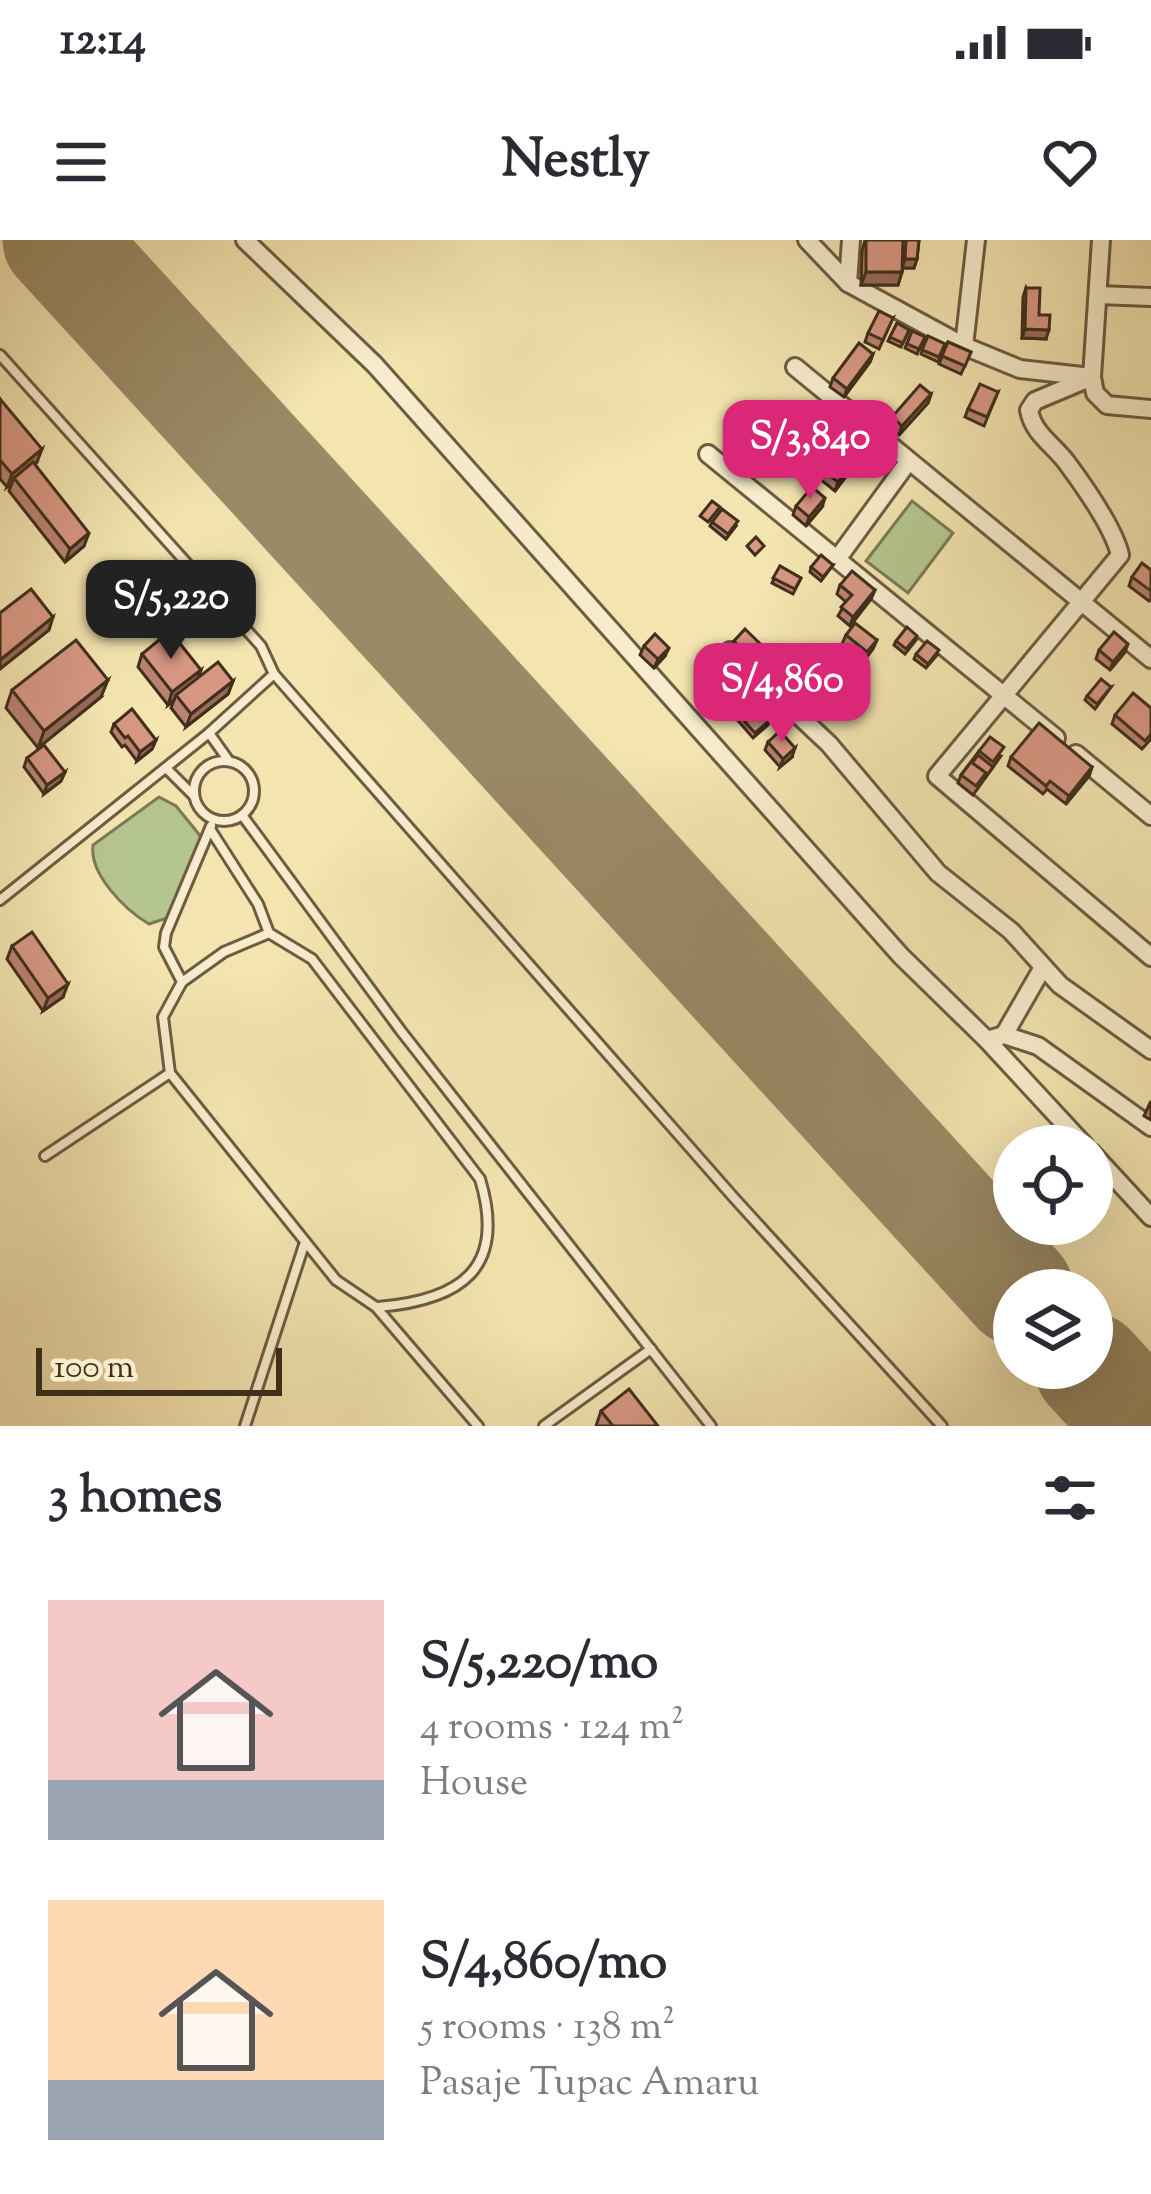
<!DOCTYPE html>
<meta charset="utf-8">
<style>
body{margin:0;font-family:"Sorts Mill Goudy",serif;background:#f7f7f7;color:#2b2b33;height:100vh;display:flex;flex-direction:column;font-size:45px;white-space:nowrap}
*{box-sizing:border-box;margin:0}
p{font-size:39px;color:#7c7c81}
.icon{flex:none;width:66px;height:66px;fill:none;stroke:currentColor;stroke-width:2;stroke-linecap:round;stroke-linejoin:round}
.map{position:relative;height:1186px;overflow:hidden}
.drawer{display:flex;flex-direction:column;background:#fff;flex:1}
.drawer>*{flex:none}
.fabs{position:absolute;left:993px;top:885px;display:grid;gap:24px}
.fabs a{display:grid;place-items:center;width:120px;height:120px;border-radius:50%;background:#fff;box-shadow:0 12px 48px #0002;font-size:60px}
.scale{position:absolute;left:36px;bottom:30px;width:246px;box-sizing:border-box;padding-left:12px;border:6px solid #402f1b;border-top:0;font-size:33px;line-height:42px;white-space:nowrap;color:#402f1b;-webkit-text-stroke:9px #f7edcc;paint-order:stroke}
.price{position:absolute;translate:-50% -102px;padding:0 27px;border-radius:24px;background:#db2777;color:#fff;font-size:39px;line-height:78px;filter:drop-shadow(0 3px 6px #0008)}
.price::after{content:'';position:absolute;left:50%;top:72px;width:36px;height:27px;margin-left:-18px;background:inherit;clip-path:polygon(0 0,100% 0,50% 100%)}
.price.selected{background:#222;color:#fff}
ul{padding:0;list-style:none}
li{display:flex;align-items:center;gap:36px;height:300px;padding:0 48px}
li span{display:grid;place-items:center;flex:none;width:336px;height:240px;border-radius:0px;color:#555}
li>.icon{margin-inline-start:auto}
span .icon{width:144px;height:144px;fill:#fffc;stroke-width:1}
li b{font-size:51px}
h2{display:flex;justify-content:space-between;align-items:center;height:144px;padding:0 48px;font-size:51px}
.status{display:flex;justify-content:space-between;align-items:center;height:84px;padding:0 60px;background:#fff;direction:ltr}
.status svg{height:33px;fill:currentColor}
header{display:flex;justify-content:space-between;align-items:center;height:156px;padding:0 48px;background:#fff;font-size:54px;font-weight:700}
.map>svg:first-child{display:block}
</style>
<div class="status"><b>12:14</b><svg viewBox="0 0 49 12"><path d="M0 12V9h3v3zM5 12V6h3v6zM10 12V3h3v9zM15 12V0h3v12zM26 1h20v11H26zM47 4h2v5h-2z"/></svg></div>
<header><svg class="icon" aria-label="menu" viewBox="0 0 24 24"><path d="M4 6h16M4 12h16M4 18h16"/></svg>Nestly<svg class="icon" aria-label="heart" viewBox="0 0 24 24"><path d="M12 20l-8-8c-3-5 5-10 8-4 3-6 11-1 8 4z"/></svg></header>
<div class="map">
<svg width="1151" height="1186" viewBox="0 0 1151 1186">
<rect width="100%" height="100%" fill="#f3e4b0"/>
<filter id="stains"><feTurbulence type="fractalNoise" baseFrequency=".00167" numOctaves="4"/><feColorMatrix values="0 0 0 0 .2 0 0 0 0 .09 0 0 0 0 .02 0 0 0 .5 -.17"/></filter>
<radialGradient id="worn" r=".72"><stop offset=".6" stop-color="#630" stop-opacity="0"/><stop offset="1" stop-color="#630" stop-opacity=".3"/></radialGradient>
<g fill="#b5c58f" stroke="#7a7a55" stroke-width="3">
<polygon points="912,261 953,293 908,353 866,321"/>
<path d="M159,557L176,566L202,598L167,678L149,684C125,670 89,634 93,605Z"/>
</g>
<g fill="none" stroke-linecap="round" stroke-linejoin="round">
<g stroke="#9a8a66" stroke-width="111">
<polyline points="58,0 1018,1050"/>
<polyline points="1090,1128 1143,1186"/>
</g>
<defs>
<g id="service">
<polyline points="0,115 261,406 274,434 735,959 942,1186"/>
<polyline points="209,493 229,521"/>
<circle cx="224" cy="551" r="30"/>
<polyline points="166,528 194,556"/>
<polyline points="242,575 401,791 711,1186"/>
<path d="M210,589L258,664L269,693L312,719L480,939C507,1029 461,1060 378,1067"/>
<polyline points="0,660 209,493 274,434"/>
<polyline points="269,693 224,712 182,742 163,777 170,833 336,1040 376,1067 478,1186"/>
<polyline points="182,742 164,707 166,693 211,586"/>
<polyline points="45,916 170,833"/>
<polyline points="245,1186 304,1005"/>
<polyline points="544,1186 651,1109"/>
</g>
<g id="minor">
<polyline points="245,0 375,125 901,716 987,800 1085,906"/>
<polyline points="807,0 848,43 964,106 1020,129 1091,137"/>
<polyline points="1101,0 1092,137 1095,153 1107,165 1151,169"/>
<polyline points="848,43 851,0"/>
<polyline points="1098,55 1151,57"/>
<polyline points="964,106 976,0"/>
<polyline points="795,127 1151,419"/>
<path d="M1092,137L1035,161L1029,170C1033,194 1054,205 1067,223C1084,246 1114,289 1120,315L937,536L1151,717"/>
<polyline points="708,214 1056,498"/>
<polyline points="838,318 908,222"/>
<polyline points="730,411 829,504 938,633 1011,691 1060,745 1151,810"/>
<polyline points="1076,514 1151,576"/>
<polyline points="1004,795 1042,729"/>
<polyline points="987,800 1004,795 1038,806 1151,887"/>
<polyline points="1092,913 1151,977"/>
</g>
</defs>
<use href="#service" stroke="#6d5c40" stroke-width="14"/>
<use href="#minor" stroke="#6d5c40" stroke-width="22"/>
<use href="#service" stroke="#f7edcc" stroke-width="8"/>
<use href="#minor" stroke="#f7edcc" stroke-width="16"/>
</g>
<g fill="#b98271" stroke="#402f1b" stroke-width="3">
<polygon points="865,0 919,0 917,19 914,28 903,28 898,45 861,45 862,11"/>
<polygon points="1026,48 1046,99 1022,98 1023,57"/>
<polygon points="893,78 879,109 865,102 868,93"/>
<polygon points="897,83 909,90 901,107 888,101"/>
<polygon points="912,91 925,97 917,114 905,108"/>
<polygon points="928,96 945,104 938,122 921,114"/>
<polygon points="948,102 971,112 961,134 939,124"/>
<polygon points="873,114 870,122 844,157 830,147 833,138"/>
<polygon points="998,152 984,186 965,177 968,169"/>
<polygon points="931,154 928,163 899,195 888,186 892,177"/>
<polygon points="0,159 37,222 35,224 84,306 65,322 9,251 12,243 7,247 0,239"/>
<polygon points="856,218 853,227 835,251 820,239 823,231"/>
<polygon points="796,266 822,267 806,286 793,275"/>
<polygon points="712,282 736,286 726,299 710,286"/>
<polygon points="833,325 821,341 810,332 811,327"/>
<polygon points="780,326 801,338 793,354 772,343"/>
<polygon points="1151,330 1151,359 1149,361 1129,346 1132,337"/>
<polygon points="840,345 875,350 871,359 850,386 838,376 846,362 837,354"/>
<polygon points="93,358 139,361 105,387 89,367"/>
<polygon points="846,395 877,400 873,409 864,421 842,404"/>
<polygon points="916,400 905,414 894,405 896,401"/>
<polygon points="734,401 781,424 779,429 768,440 732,405"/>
<polygon points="644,406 665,416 654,428 640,415"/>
<polygon points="1099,410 1125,412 1110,430 1096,419"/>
<polygon points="142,414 198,438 233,441 228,454 186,487 171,468 174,460 168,465 138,427"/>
<polygon points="916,414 937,415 926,428 914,419"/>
<polygon points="710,436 761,465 759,469 769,481 768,485 753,498 707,445"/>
<polygon points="1111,447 1095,469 1085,460 1087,456"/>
<polygon points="12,450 101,457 38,508 6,468"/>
<polygon points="1151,468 1151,499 1142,509 1112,484 1115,475"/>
<polygon points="114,484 156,500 152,509 137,521 125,505 122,507 111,492"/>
<polygon points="768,502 792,517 780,527 765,510"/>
<polygon points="979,511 1001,516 973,555 958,543 961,535"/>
<polygon points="1011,517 1092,527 1089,536 1066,564 1047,549 1043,554 1008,526"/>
<polygon points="27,518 65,532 61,541 44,554 24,527"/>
<polygon points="12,706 63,757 43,771 7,719"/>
<polygon points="1151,861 1151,880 1144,876"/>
<polygon points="601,1171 658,1186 596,1186"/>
</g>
<g fill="#966a5c" stroke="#402f1b" stroke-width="3">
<polygon points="905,19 917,19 914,28 902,28"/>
<polygon points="866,32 902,32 898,45 861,45"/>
<polygon points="1025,89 1049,90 1046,99 1022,98"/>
<polygon points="873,114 870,122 844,157 847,149"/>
<polygon points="931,154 928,163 899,195 902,186"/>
<polygon points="42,209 37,222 16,240 14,238 12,243 7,247 12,234"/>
<polygon points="856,218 853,227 835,251 838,242"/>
<polygon points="825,258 822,267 806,286 809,277"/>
<polygon points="89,293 84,306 65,322 70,309"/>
<polygon points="875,350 871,359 850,386 853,377"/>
<polygon points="142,352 139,361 105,387 109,378"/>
<polygon points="53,377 49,390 0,429 0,420"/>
<polygon points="1128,404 1125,412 1110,430 1113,422"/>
<polygon points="669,408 665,416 654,428 658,419"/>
<polygon points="201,430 196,443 176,455 174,460 168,465 172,452"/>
<polygon points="108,440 101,457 38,508 44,491"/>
<polygon points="233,441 228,454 186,487 191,474"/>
<polygon points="156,500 152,509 137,521 140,512"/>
<polygon points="795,508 792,517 780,527 783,519"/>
<polygon points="1092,527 1089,536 1066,564 1069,556"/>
<polygon points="65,532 61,541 44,554 47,545"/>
<polygon points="68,744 63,757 43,771 48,758"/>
</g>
<g fill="#d79783" stroke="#402f1b" stroke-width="3">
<polygon points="866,0 903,0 902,32 866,32"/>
<polygon points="906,0 919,0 917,19 905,19"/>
<polygon points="1026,48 1040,48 1039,75 1050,75 1049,90 1025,89"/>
<polygon points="879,71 893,78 883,100 868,93"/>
<polygon points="897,83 909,90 903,103 890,97"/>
<polygon points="912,91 925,97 919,109 907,104"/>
<polygon points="928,96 945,104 939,117 922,110"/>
<polygon points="948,102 971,112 965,126 942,116"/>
<polygon points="859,103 873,114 847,149 833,138"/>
<polygon points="980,144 998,152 987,177 968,169"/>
<polygon points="920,145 931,154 902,186 892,177"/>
<polygon points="0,159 42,209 12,234 0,220"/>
<polygon points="842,206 856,218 838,242 823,231"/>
<polygon points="33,222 89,293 70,309 14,238"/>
<polygon points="812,247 825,258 809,277 796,266"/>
<polygon points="712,261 720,267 708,282 700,276"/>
<polygon points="722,269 738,281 728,294 712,282"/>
<polygon points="756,297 764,306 755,315 747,306"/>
<polygon points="821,315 833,325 823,337 811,327"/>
<polygon points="1142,323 1151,330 1151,351 1132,337"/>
<polygon points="780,326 801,338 795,349 773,338"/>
<polygon points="126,331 142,352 109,378 93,358"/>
<polygon points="852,331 875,350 853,377 841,367 852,355 840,345"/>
<polygon points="31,349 53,377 0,420 0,373"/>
<polygon points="855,383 877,400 867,412 846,395"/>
<polygon points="907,387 917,396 906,409 896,401"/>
<polygon points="745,389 781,424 770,436 734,401"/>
<polygon points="170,391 201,430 172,452 142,414"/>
<polygon points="1114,392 1128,404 1113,422 1099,410"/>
<polygon points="655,394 669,408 658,419 644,406"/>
<polygon points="76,400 108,440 44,491 12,450"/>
<polygon points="927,401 939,410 928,424 916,414"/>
<polygon points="218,422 233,441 191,474 176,455"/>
<polygon points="721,427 746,455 749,452 761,465 747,477 710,436"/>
<polygon points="1101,439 1111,447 1097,464 1087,456"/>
<polygon points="1133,453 1151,468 1151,494 1145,501 1115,475"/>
<polygon points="132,469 156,500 140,512 128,496 125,498 114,484"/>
<polygon points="759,469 769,481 755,493 745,482"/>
<polygon points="1039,483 1092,527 1069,556 1050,541 1046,546 1011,517"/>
<polygon points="780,491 795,508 783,519 768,502"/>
<polygon points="990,497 1004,507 993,522 979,511"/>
<polygon points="44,505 65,532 47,545 27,518"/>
<polygon points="978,515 993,527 985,538 986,533 972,523"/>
<polygon points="971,522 986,533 976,546 961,535"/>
<polygon points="32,692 68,744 48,758 12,706"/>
<polygon points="629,1149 658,1186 613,1186 601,1171"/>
</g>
<rect width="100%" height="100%" filter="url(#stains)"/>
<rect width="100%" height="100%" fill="url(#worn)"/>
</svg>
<div class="fabs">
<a><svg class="icon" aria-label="locate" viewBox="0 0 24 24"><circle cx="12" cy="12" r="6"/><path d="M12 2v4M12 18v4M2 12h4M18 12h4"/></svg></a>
<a><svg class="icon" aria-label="layers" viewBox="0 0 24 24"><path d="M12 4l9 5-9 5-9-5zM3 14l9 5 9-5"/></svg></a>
</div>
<div class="scale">100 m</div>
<b class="price" style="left:810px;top:262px">S/3,840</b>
<b class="price selected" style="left:171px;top:422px">S/5,220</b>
<b class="price" style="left:782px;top:505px">S/4,860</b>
</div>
<section class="drawer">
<h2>3 homes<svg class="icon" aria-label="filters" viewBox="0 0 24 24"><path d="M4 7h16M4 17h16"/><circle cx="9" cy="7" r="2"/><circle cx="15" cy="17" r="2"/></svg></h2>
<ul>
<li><span style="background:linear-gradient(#f6c9c9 75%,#9aa5b1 0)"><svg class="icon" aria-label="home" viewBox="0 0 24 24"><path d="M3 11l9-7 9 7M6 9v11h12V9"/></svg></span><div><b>S/5,220/mo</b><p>4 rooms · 124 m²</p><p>House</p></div></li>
<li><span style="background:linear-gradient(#ffd9b3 75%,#9aa5b1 0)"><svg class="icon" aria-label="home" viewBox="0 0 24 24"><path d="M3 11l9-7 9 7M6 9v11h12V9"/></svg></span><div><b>S/4,860/mo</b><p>5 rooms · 138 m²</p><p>Pasaje Tupac Amaru</p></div></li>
</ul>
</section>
